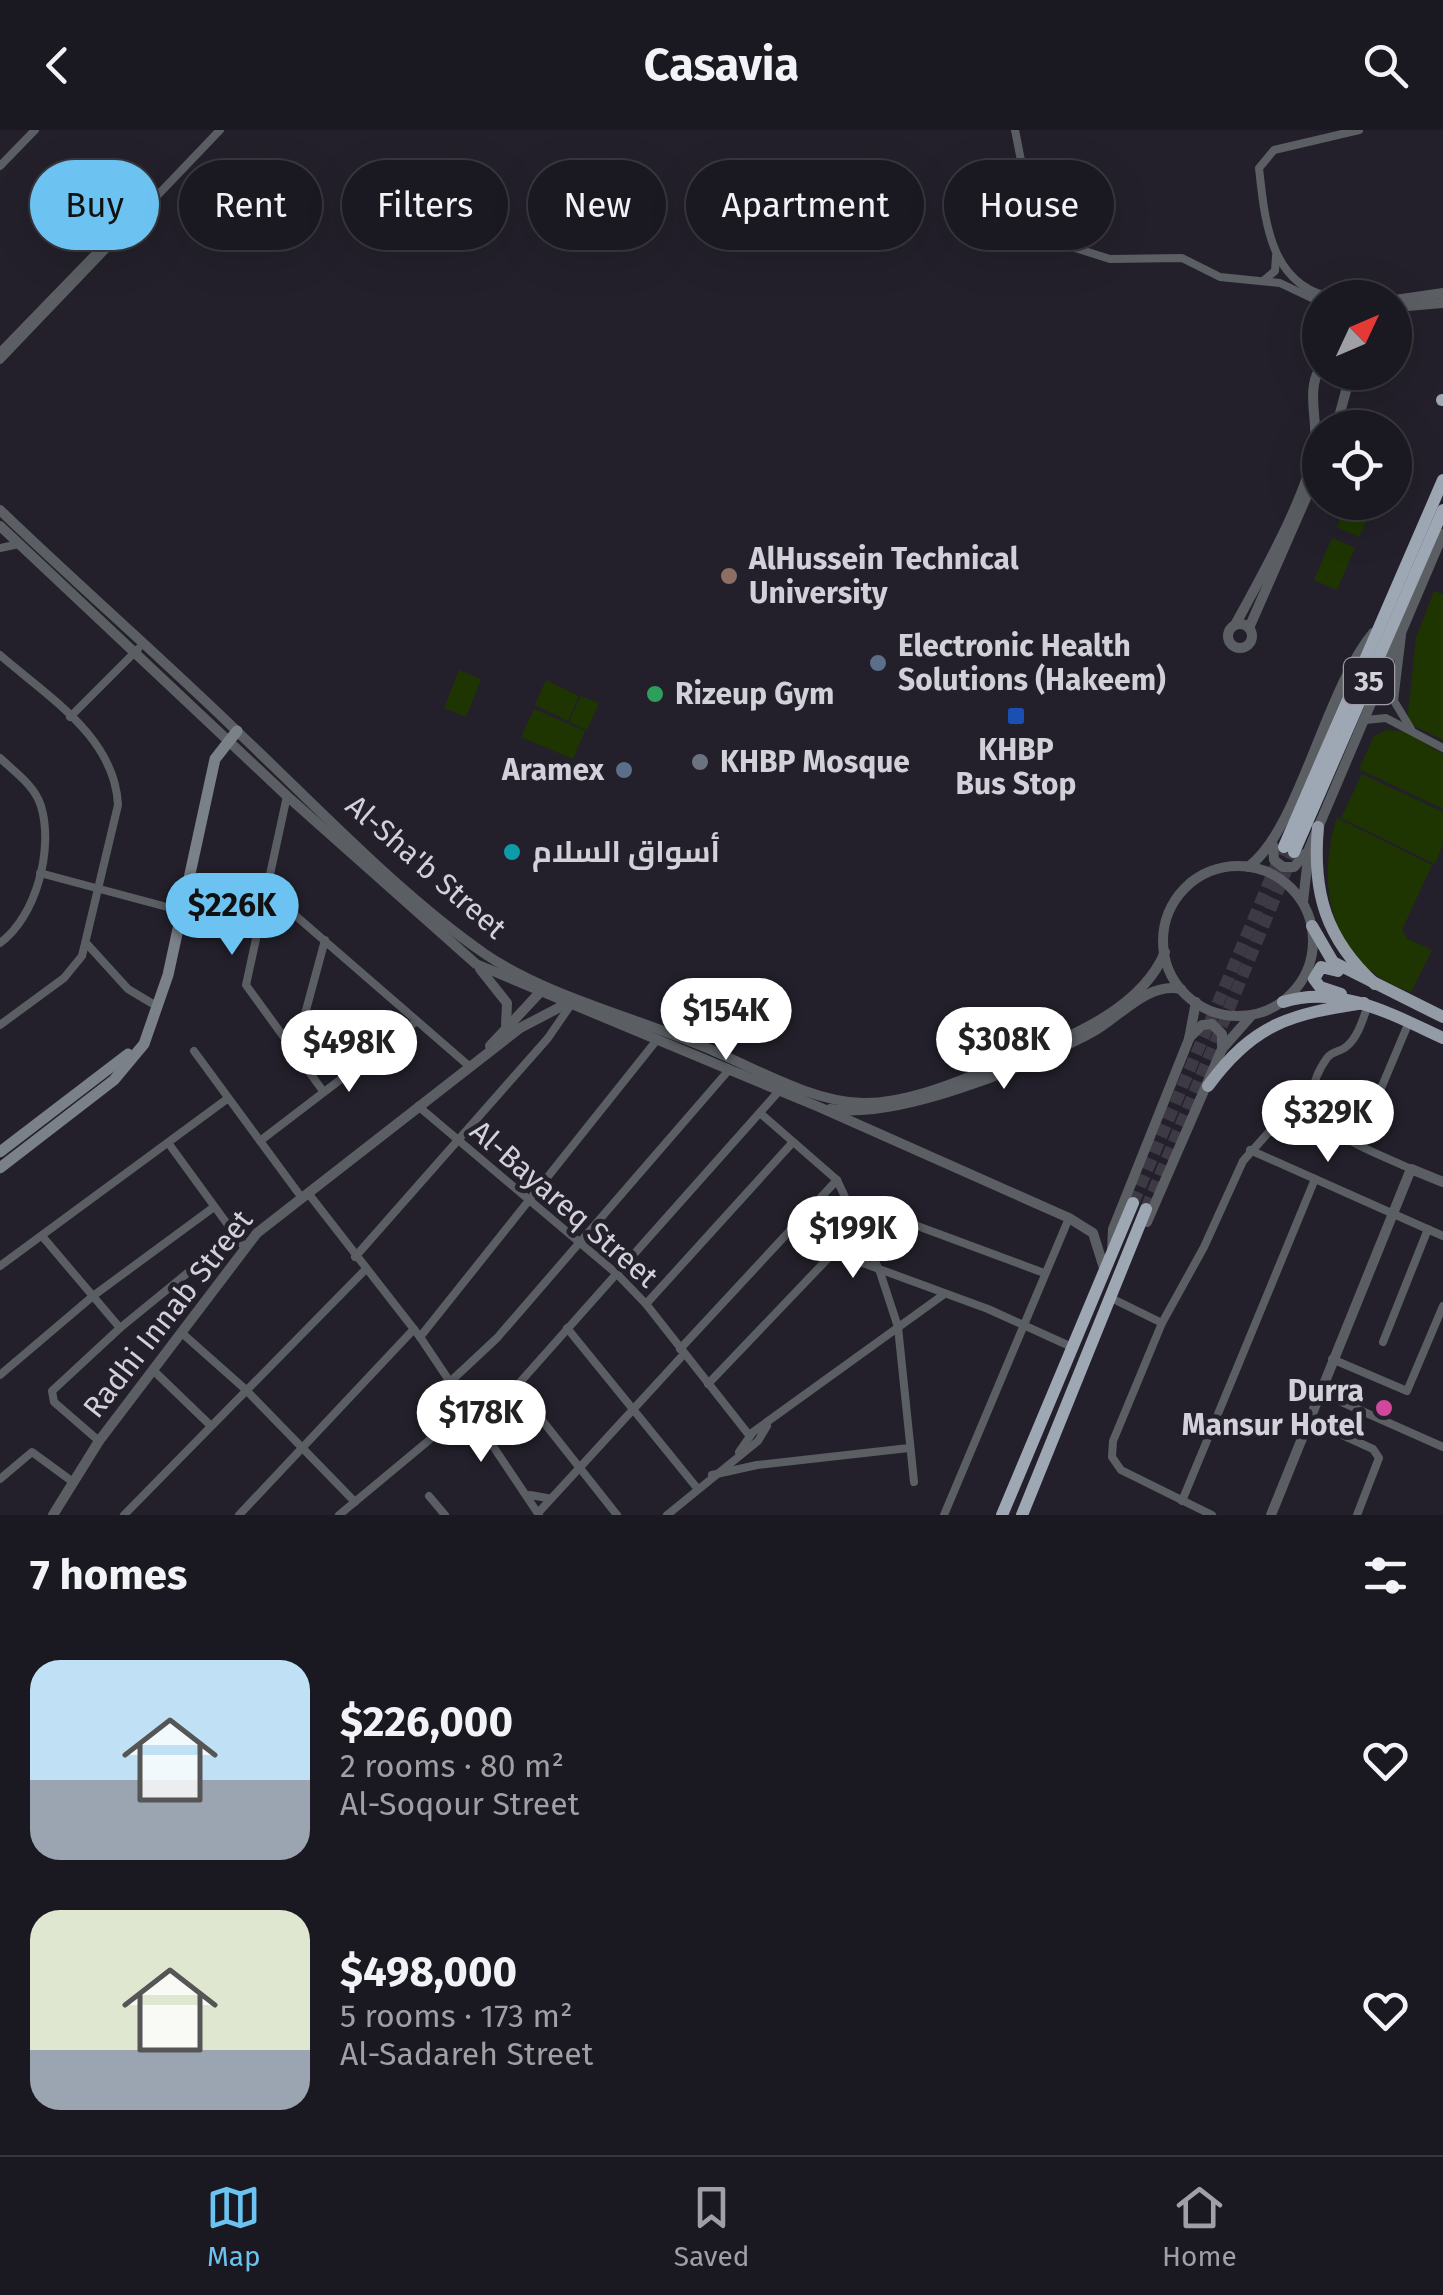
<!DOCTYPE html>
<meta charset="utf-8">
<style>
body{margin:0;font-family:"Fira Sans",Cairo,sans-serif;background:#232129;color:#f1f3f6;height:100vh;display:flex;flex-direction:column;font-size:38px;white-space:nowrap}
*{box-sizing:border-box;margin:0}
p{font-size:32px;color:#9fa0a5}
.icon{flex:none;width:55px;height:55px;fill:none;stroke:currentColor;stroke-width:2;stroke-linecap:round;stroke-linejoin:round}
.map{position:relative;height:1385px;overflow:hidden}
.side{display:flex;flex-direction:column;background:#1a1820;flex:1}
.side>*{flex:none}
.guide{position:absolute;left:30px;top:30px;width:1385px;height:90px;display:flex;gap:20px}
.needle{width:65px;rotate:46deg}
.tools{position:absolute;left:1302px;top:150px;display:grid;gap:20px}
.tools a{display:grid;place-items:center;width:110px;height:110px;border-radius:50%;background:#1a1820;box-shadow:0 10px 40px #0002,0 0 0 2px #38373e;font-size:50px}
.price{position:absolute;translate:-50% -85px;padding:0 22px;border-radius:35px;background:#fff;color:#222;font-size:32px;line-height:65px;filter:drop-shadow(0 2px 5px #0008)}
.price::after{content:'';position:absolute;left:50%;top:60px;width:30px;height:22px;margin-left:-15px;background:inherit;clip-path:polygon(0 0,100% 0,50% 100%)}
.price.active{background:#6cc3f2;color:#111}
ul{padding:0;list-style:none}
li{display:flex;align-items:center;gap:30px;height:250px;padding:0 30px}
li span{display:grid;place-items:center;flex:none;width:280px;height:200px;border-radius:30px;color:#555}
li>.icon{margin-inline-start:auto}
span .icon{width:120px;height:120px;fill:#fffc;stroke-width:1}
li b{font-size:42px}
h2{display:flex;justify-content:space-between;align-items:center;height:120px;padding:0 30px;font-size:42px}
.pill{padding:0 35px;border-radius:45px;background:#1a1820;box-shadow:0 10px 40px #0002,0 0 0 2px #38373e;font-size:35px;line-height:90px}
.pill.active{background:#6cc3f2;color:#111}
header{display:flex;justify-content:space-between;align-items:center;height:130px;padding:0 30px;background:#1a1820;font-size:45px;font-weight:700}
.menu{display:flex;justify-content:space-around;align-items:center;height:140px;border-top:2px solid #38373e;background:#1a1820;font-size:28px;color:#9fa0a5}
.menu a{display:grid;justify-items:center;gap:5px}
.menu .active{color:#6cc3f2}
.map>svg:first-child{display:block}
</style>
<header><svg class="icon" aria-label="back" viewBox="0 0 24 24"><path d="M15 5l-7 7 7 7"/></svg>Casavia<svg class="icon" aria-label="search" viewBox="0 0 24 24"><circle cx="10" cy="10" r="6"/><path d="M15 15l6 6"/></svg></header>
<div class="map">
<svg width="1443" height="1385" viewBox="0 0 1443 1385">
<rect width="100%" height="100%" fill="#23202b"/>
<g fill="#1e3501">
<polygon points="1347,373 1374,373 1359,407 1337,397"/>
<polygon points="1332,408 1355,418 1337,460 1314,450"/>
<polygon points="1434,461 1443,464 1443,610 1407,592 1416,508"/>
<polygon points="459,540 481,549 466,587 444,578"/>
<polygon points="546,550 579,566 568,591 535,575"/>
<polygon points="581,566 599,573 587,600 569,592"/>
<polygon points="534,579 585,601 573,629 521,607"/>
<polygon points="1386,600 1404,601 1443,624 1443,679 1359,639 1374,606"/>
<polygon points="1362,644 1443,682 1443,714 1435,734 1341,688"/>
<path d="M1337,688L1432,735L1402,800L1408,809L1432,820L1411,862C1333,837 1314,758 1337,688Z"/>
</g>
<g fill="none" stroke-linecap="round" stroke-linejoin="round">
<g stroke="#3d3a45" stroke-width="12" stroke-dasharray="12 6" stroke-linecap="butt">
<polyline points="1133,1073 1284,717"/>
<polyline points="1146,1079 1294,722"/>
</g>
<g stroke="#5b5f64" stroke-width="8">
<polyline points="1015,0 1028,66 1045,93 1072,117 1110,129 1182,128 1220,147 1280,153 1320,172"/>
<polyline points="0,36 35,0"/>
<polyline points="1263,151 1275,141 1276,126"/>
<path d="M1336,168C1270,158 1265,92 1259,38L1274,20L1359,0"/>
<polyline points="0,222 97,122"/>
<polyline points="0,230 220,0"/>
<polyline points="0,418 19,414"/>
<polyline points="1402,505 1394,571 1411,599"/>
<path d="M0,525C47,566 115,607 118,675L82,826L64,848L0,895"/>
<polyline points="70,587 138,519"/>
<polyline points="1365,590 1386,588 1443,618"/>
<path d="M0,628C15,642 35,656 41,676C54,719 36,787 0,813"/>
<polyline points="287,666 246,855 323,961"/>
<polyline points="40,743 182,781"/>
<polyline points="266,760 469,936"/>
<polyline points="87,814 128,859 158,877"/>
<path d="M1368,875C1363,889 1358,907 1347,916C1341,922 1332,921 1327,928C1280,994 1365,1017 1411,1039"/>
<polyline points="194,921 302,1068"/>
<polyline points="295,921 325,810"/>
<polyline points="418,976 617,1144 646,1174 749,1305"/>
<polyline points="760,983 837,1050 880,1142 898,1197 914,1352"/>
<polyline points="260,1011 417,891"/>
<polyline points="1358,1013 1409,892"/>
<polyline points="169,1014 244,1117"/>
<polyline points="1250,1020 1443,1106"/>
<polyline points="308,1063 420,1207 539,1385"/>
<polyline points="850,1071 1044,1143"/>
<polyline points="810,1078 841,1125 988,1179 1074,1218"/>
<polyline points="42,1106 120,1198"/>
<polyline points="355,1127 548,908 570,876"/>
<polyline points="0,1136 227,969"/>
<polyline points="1111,1168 1162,1193"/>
<polyline points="646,1174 793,1012"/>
<polyline points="567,1198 697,1358"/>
<polyline points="183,1204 245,1259 355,1372"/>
<polyline points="420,1207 656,911"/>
<polyline points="1383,1212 1428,1099"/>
<polyline points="680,1219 837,1050"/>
<polyline points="1332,1229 1407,1261 1443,1176"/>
<polyline points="154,1241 210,1295"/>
<polyline points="0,1245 93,1166 214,1077"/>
<polyline points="451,1251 497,1208 728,941"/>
<polyline points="708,1254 836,1120"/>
<polyline points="515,1256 617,1385"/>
<polyline points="1319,1262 1443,1317"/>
<polyline points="1307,1289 1373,1319 1379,1328 1357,1385"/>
<polyline points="482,1295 779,961"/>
<polyline points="99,1311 54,1272 52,1261 120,1198 234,1105"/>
<polyline points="739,1322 753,1302 943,1165"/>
<polyline points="712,1345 757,1335 909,1318"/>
<polyline points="0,1349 32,1322 73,1352"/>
<polyline points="530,1365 547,1368"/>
<polyline points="429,1366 445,1385"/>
<polyline points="1182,1371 1315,1049"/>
<polyline points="538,1383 684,1224"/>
<polyline points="124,1385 365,1140"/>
<polyline points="239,1385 414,1199"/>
<polyline points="339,1385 451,1292 460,1270"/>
<polyline points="667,1385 758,1311 767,1296"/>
<polyline points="944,1385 1069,1088"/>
<polyline points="1212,1385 1121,1340 1112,1327 1113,1311 1162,1193 1204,1117 1243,1031 1284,985 1312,968"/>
</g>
<g stroke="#5b5f64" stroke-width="10">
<polyline points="1353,168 1361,168"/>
<polyline points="1395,170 1443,163"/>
<polyline points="1395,177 1443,173"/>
<polyline points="1336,298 1351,242"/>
<path d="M0,380C80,457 164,530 243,607C317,677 401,766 485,824C546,866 637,888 707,918C755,938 811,972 863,973C912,974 970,946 1015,929C1069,907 1141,880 1165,822"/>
<polyline points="0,396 287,666 476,834 819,977 1069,1088 1093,1103 1104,1138"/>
<circle cx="1240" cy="506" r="12"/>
<path d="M1235,495C1259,451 1309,363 1315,316C1318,292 1306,258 1320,239"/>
<polyline points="1249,498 1320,336"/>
<polyline points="1273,715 1274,730 1283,737 1294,737 1306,723"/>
<circle cx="1238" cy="811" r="75"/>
<path d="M1248,737C1298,702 1325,561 1373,503"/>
<polyline points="1303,772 1309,719 1443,404"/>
<polyline points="480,839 507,873 506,896"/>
<polyline points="1189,908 1202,895 1212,894 1222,904 1222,919"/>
<polyline points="490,916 543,859"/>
<path d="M830,979C899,990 1024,937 1087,905C1117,891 1146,851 1181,859"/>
<polyline points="1147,1092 1222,919 1251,886"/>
<polyline points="1112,1121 1113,1099 1189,909 1196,872"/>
<polyline points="53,1385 99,1311 257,1103 520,898 566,874"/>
<polyline points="1271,1385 1411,1039 1443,1052"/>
</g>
<g stroke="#7b8189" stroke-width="11">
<polyline points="0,1022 128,924"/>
<polyline points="0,1038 114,950 144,914 168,845 215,629 237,601"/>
</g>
<g stroke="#939ba6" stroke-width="12">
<path d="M1318,697C1312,763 1326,809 1375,854"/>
<polyline points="1312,796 1333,832 1443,887"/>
<polyline points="1338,841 1321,837 1314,849 1320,857 1341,864"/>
<path d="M1283,872C1339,854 1393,885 1443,908"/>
<path d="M1208,956C1254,893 1291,884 1364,873"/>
</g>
<g stroke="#9ea7b4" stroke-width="12">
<polyline points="1442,270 1443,270"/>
<polyline points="1284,717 1443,350"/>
<polyline points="1294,722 1443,380"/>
<polyline points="1002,1385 1133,1073"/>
<polyline points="1022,1385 1146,1079"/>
</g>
</g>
<circle fill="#8d6e63" stroke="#23202b" stroke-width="4" cx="729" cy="446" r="10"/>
<g fill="#5c6f8a" stroke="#23202b" stroke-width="4">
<circle cx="878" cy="533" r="10"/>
<circle cx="624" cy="640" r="10"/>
</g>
<circle fill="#2e9e5b" stroke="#23202b" stroke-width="4" cx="655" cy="564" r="10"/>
<rect fill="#1a4fb4" stroke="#23202b" stroke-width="4" x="1006" y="576" width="20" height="20" rx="5"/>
<circle fill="#6b7280" stroke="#23202b" stroke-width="4" cx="700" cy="632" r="10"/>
<circle fill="#0f9aa8" stroke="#23202b" stroke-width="4" cx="512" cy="722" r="10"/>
<circle fill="#d1479c" stroke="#23202b" stroke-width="4" cx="1384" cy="1278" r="10"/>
<g text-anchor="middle" stroke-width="9" stroke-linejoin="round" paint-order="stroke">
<rect fill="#23202b" stroke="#9e9ba4" stroke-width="2.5" x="1344" y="528" width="50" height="46" rx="8"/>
<g font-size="28" font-weight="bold" fill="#d2d0d8">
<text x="1369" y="561">35</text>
</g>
<g font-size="30" font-weight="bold" fill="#d2d0d8" stroke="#23202b" text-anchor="start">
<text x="749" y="439">AlHussein Technical<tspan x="749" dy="34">University</tspan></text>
<text x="898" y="526">Electronic Health<tspan x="898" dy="34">Solutions (Hakeem)</tspan></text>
<text x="675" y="574">Rizeup Gym</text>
<text x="1016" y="630" text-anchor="middle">KHBP<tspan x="1016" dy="34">Bus Stop</tspan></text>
<text x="720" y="642">KHBP Mosque</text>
<text x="604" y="650" text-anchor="end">Aramex</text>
<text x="532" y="732">أسواق السلام</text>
<text x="1364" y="1271" text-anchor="end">Durra<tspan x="1364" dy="34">Mansur Hotel</tspan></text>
</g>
<g font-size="30" fill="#d2d0d8" stroke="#23202b">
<text transform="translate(426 737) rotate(41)" y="10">Al-Sha'b Street</text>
<text transform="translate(564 1074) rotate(41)" y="10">Al-Bayareq Street</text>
<text transform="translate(168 1184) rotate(-52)" y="10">Radhi Innab Street</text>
</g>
</g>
</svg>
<div class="tools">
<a><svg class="needle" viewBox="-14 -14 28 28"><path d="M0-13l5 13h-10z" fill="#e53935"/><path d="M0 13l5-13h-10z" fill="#9fa0a5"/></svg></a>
<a><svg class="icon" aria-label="locate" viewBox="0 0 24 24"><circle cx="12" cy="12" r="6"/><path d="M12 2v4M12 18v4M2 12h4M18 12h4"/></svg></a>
</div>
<b class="price active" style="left:232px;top:828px">$226K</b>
<b class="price" style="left:726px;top:933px">$154K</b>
<b class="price" style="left:1004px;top:962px">$308K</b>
<b class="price" style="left:349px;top:965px">$498K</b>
<b class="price" style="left:1328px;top:1035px">$329K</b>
<b class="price" style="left:853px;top:1151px">$199K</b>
<b class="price" style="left:481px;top:1335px">$178K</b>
<div class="guide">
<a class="pill active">Buy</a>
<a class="pill">Rent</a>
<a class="pill">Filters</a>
<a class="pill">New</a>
<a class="pill">Apartment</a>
<a class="pill">House</a>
</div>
</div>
<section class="side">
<h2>7 homes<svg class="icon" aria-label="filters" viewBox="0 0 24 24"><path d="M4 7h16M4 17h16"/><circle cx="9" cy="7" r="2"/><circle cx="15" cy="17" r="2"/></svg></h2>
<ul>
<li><span style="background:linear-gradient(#bfe0f5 60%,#9aa5b1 0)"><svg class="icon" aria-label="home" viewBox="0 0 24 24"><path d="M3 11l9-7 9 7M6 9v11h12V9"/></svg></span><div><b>$226,000</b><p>2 rooms · 80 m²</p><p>Al-Soqour Street</p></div><svg class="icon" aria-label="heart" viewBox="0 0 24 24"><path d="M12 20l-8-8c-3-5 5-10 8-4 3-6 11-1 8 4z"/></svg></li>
<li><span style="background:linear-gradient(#dfe7d0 70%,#9aa5b1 0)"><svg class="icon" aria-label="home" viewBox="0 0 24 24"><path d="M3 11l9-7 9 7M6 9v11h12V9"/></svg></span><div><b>$498,000</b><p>5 rooms · 173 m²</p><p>Al-Sadareh Street</p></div><svg class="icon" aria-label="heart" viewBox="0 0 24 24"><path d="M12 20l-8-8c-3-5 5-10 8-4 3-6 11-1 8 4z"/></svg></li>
</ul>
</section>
<nav class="menu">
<a class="active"><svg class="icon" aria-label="map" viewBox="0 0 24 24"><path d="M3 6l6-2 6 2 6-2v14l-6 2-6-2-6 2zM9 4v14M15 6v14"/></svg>Map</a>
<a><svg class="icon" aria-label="saved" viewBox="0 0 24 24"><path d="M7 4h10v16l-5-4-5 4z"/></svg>Saved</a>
<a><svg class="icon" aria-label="home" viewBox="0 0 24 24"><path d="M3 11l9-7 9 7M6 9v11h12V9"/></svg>Home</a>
</nav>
